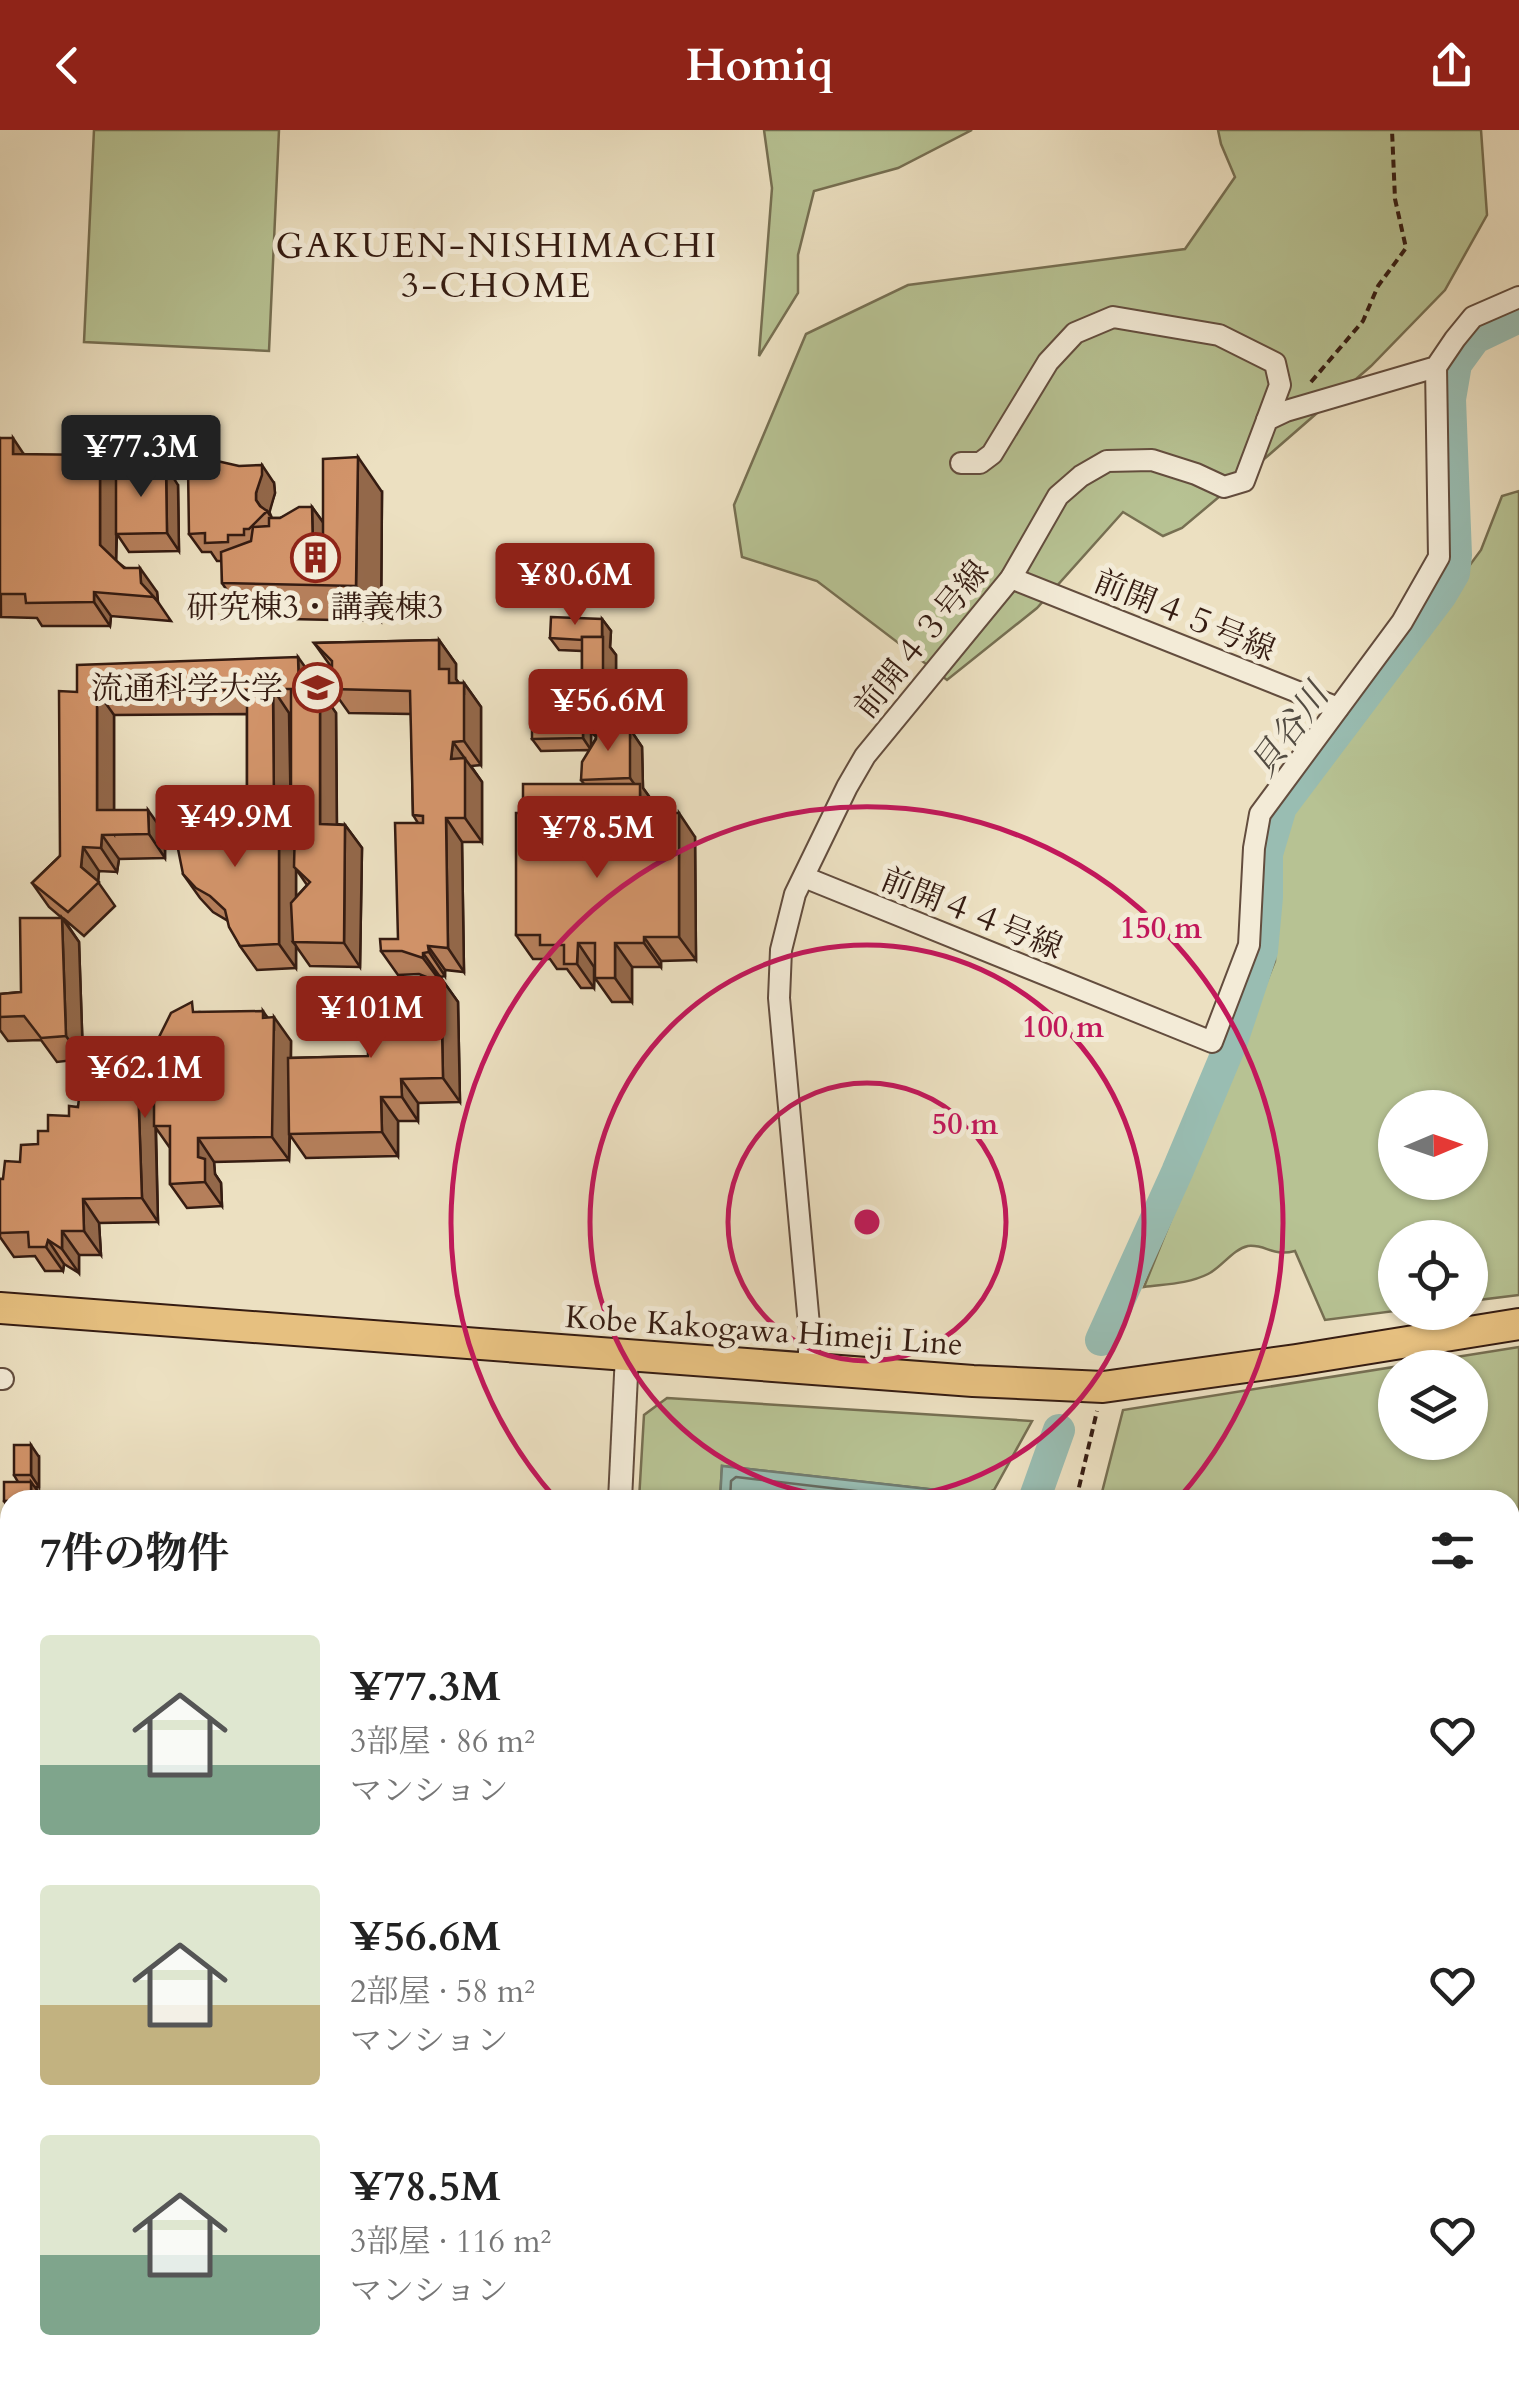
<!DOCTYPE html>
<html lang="ja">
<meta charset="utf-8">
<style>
body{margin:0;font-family:Cardo,"Noto Serif JP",serif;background:#f6f6f6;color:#222;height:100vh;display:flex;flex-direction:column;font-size:38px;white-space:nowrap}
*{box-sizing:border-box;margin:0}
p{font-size:32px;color:#767676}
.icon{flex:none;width:55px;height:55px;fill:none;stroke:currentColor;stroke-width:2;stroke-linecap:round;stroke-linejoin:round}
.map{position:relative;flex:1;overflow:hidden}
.side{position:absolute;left:0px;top:1360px;width:1520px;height:892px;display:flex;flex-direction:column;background:#fff;border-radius:30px 30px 0 0;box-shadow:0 2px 8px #0004}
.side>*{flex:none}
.needle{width:65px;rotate:88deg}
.controls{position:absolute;left:1378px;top:960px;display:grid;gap:20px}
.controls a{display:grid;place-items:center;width:110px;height:110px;border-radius:50%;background:#fff;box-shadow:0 2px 8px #0004;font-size:50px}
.price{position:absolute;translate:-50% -85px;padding:0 22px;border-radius:10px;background:#8f2418;color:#fff;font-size:32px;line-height:65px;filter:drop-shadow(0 2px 5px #0008)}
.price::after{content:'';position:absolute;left:50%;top:60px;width:30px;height:22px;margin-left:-15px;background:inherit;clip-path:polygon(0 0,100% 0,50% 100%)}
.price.on{background:#222;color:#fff}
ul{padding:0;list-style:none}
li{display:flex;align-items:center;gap:30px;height:250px;padding:0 40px}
li span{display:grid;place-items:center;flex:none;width:280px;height:200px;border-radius:10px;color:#555}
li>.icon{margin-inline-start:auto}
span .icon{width:120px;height:120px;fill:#fffc;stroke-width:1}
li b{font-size:42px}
h2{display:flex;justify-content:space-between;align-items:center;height:120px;padding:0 40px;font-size:42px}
header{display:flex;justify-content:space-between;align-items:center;height:130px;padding:0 40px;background:#8f2418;color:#fff;font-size:45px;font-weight:700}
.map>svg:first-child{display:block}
</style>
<header><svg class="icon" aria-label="back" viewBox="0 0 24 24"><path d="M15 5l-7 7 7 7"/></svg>Homiq<svg class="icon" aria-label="share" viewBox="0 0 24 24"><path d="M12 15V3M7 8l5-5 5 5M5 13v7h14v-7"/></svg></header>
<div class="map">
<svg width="1519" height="2252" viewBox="0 0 1519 2252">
<rect width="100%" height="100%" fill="#ece0c1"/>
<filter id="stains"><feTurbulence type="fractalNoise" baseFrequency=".002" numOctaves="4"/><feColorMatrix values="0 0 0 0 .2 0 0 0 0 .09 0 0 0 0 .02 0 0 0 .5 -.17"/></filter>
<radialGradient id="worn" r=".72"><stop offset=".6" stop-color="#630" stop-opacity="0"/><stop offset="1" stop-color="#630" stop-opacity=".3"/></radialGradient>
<g fill="#b7c293" stroke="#766f52" stroke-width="2.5" fill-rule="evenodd">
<polygon points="94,0 279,0 269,221 84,212"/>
<polygon points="764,0 972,0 898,38 814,61 798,125 798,163 759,226 772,58"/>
<polygon points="1218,0 1481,0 1487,85 1445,160 1371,236 1270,324 1182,398 1163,406 1123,382 1037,478 947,550 817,451 742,427 734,375 806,204 908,155 1185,119 1235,47 1221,14"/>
<path d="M1519,361V1165L1470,1171V1108H1395V1181L1325,1190L1295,1121C1272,1127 1266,1114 1248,1116C1233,1119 1222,1137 1208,1144C1188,1154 1166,1154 1144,1157L1275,831V722L1294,673L1481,420L1502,366ZM1395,978H1470V1052H1395Z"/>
<path d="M1519,1217V2252H1063L1062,2243L1510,2242V1370H1100L1123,1280ZM1395,1238H1470V1312H1395Z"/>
<polygon points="667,1268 1032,1291 994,1360 982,1365 722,1336 720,1370 639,1370 644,1285"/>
<polygon points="274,2243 274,2242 436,2243 428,2252 274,2252"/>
</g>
<polygon fill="#99bdb2" stroke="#717d72" stroke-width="2.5" points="722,1336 982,1365 981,1370 720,1370"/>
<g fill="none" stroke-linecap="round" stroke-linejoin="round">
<polyline stroke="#676c62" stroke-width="2.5" points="730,1370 731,1351 736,1347 933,1370"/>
<g stroke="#99bdb2" stroke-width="32">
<polyline points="1101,1210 1177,1042 1232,911 1262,821 1267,767 1267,724 1281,677 1441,465 1454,443 1456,425 1450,269 1456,234 1475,208 1519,187"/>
<polyline points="1034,1370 1059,1300"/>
</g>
<defs>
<g id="minor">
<polyline points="961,333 980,333 992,324 1048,232 1075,203 1113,187 1219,205 1275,233 1280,255 1267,290"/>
<polyline points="1011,448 1338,578"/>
<polyline points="804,747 1212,912 1249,815 1254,718 1260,684 1402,492 1439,427 1436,237"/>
<polyline points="808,1237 810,1206 779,868 781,820 795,764 847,657 865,626 1011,448 1058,366 1081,346 1107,331 1152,330 1196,344 1224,357 1244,351 1267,290 1286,281 1436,237 1455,209 1473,187 1519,167"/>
<polyline points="0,1249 3,1249"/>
<polyline points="0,1438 10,1438"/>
<polyline points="0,1650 10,1651"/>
<polyline points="0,1771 10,1772"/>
<polyline points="0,2077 10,2077"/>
<polyline points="66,2242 66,2252"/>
<polyline points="161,2242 161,2252"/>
<polyline points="648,2242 648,2252"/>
<polyline points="860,2242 860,2252"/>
<polyline points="249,2252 250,2242"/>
<polyline points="444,2252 452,2242"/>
<polyline points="603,2252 608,2242"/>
<polyline points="754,2252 754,2242"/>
</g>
<g id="tertiary">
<polyline points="620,1370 627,1224"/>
<polyline points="528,2252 532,2242"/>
<polyline points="932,2252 932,2242"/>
</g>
<polyline id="primary" points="0,1178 973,1251 1103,1257 1296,1230 1519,1194"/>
</defs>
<use href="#minor" stroke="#634d3e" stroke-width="24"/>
<use href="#tertiary" stroke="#634d3e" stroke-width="26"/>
<use href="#primary" stroke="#351c12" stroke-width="34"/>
<g stroke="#351c12" stroke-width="4" stroke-dasharray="8 5" stroke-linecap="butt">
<polyline points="1311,252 1363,191 1378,156 1406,118 1395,69 1392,0"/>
<polyline points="1076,1370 1097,1281"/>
<polyline points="0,1706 10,1707"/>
<polyline points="1047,2252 1048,2242"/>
</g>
<use href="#minor" stroke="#f3ebd7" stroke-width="20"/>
<use href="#tertiary" stroke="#f3ebd7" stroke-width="22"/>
<use href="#primary" stroke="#e6c080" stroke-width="30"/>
</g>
<g fill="#b57f5b" stroke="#351c12" stroke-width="2.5" fill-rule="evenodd">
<polygon points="0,308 24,324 116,348 178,355 179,421 129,422 117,404 116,431 157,462 158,472 171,491 111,486 110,496 42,496 37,488 1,487"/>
<polygon points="274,353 275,363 269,381 272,388 280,388 312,377 323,392 382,362 381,491 246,488 222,453 222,431 217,431 211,422 202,422 189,404"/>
<path d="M602,489L611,501L610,517L616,525V591H620L625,598L630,599L642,617L643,658L653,672V683L695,707L696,830L661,831V837H632V872H612L595,848V837L594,858H581L567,839H557L550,829H533L516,805L527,683L523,676L584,654L581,650L589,620L541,621L532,609L582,586V521L559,520L550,508ZM591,602L595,606H597L591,617Z"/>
<polygon points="439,510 456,534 456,549 459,553 464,553 481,577 481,635 471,636 482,652 482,712 462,712 464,842 445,840 445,846 440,847 458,872 460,972 418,973 418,991 398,991 398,1026 306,1028 290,1005 289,1030 214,1032 215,1044 221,1053 222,1076 187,1078 170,1054 170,1018 156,998 158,1092 99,1093 101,1125 79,1125 79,1143 64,1134 63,1141 45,1141 35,1126 14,1127 0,1107 0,1049 3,1049 38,1014 48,1001 69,986 86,967 121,936 154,917 199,882 267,887 291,911 291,928 368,926 429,848 419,844 398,845 381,821 398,809 418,693 413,685 411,584 349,583 332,559 332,538 314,513"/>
<path d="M315,551V559L336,583L337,694L345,695L362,718L360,837L310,836L296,816V838L257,840L240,816L228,791L213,782L200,768L183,744L258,697H261L247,677V584L114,585V680L165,704V728L119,729L117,742L99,741L98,752L115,776L84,806L63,788L79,812L83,929L57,932L41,910L8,911L0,900V864L21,862L62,788L49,777L32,753L60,726L77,562ZM289,583H291V682ZM296,739L307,755L296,767Z"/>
<polygon points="39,1327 39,1357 35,1357 40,1364 40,1370 10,1370 10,1380 4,1371 18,1352 14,1345"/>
<polygon points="0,1655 10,1656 10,1695 0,1695"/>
<polygon points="0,1714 10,1715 10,1756 5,1756 0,1749"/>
<rect x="0" y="1775" width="10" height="242"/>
<rect x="0" y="2018" width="10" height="47"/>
<polygon points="0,2093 10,2093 10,2242 18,2242 18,2252 0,2252"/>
<polygon points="27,2242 56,2242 56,2250 32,2249"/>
<polygon points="81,2242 111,2242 111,2252 77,2252 85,2248"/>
<polygon points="146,2242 146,2252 118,2252 119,2248 115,2243"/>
<polygon points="172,2242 204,2242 204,2252 178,2252"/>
<polygon points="206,2242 238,2242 238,2248 233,2248 233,2252 208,2252 210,2248"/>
<polygon points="672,2242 703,2242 704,2252 672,2252 675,2248"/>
<polygon points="711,2242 744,2242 744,2251 712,2252 715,2248"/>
<polygon points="822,2242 848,2242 848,2246 825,2246"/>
<polygon points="886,2242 913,2242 914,2250 905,2251 906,2252 876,2252 889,2247"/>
</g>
<g fill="#93684a" stroke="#351c12" stroke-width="2.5">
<polygon points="13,308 29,332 13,324"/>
<polygon points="100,325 117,349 116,439 100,415"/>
<polygon points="358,327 382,362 381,491 356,456"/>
<polygon points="262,335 274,353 275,363 269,384 267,381 265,383 256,370 256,363"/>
<polygon points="166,336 178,355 179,421 167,403"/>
<polygon points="312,377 337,412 338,454 313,419"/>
<polygon points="140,438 157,462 158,472 141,453"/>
<polygon points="94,462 111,486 110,496 94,472"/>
<polygon points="602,489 611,501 610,517 616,525 616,606 603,588"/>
<polygon points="439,510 456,534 456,549 464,561 464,553 481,577 481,635 464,611 439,539"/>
<polygon points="298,527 315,551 316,583 299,559"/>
<polygon points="273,559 289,583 291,694 285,694 274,679"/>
<polygon points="320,559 336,583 337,718 320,694"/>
<polygon points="97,561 114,585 114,704 97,680"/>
<polygon points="583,589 591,602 591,620 583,608"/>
<polygon points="620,591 630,605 630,599 642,617 643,658 653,672 652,695 640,677 640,662 630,648"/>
<polygon points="453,612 482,652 482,712 465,688 451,629"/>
<polygon points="148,680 165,704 165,728 149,704"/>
<polygon points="246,680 263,704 247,697"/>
<polygon points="679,683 695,707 696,830 679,807"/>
<polygon points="446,688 462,712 464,842 448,818"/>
<polygon points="345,695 362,718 360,837 344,813"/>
<polygon points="279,696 296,720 296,812 293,812 296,816 296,838 279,814"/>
<polygon points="102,705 119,729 117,742 101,718"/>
<polygon points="83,717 99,741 98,752 81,737"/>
<polygon points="62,788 79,812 83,929 66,906"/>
<polygon points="644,807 661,831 661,837 644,813"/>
<polygon points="578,813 594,837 594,858 577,834"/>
<polygon points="615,813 632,837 632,872 615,848"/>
<polygon points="428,816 445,840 445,846 429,822"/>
<polygon points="423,823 440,847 440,851 423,828"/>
<polygon points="441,848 458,872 460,972 443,948"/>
<polygon points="263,881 274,897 274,887 291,911 289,1030 272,1007"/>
<polygon points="401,949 418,973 418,991 402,967"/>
<polygon points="138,954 155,978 158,1092 142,1068"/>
<polygon points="381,967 398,991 398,1026 382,1002"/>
<polygon points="198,1008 214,1032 215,1044 221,1053 222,1076 205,1052 198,1027"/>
<polygon points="83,1069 99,1093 101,1125 84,1101"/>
<polygon points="62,1101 79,1125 79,1143 62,1119"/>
<polygon points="48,1110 64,1134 63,1141 46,1117"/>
<polygon points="31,1315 39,1327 39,1357 31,1345"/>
<polygon points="31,1352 40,1364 40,1370 31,1370"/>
<polygon points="102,2242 111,2242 111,2252 109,2252"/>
<polygon points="146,2242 146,2252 144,2252 138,2243"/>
<polygon points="195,2242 204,2242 204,2252 201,2252"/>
<polygon points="225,2242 229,2242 233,2248 233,2252 231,2252"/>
<polygon points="578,2242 592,2242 587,2252 573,2252"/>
<polygon points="696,2242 703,2242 704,2252 703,2252"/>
</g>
<g fill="#d2946a" stroke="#351c12" stroke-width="2.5">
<polygon points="0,308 13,308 13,324 100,325 100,415 124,438 140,438 141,453 154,467 94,462 94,472 26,473 25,464 0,464"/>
<polygon points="358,327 356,456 222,453 221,422 251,411 253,397 269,396 269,388 280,388 299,377 312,377 313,419 323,420 323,329"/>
<polygon points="217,331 239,336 262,335 262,345 256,363 256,370 260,376 267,381 249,399 244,399 244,405 228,405 228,412 205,413 205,403 189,404 188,337 204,337 210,332"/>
<polygon points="166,336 167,403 116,404 116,337"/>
<polygon points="551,487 602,489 602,507 582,507 582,510 550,508"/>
<rect x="582" y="507" width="21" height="81"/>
<polygon points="439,510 439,539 449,539 449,553 464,553 464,611 453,612 451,629 465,628 465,688 446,688 448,818 428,816 429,822 423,823 423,828 402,821 381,821 380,809 398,809 395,693 423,693 423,686 413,685 410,561 332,559 332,531 314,513"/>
<polygon points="298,527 299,559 320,559 320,694 345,695 344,813 293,812 291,773 310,752 294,737 295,694 272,694 272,682 291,682 291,559 273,559 274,679 247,677 247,560 97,561 97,680 148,680 149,704 102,705 101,718 83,717 81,737 99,752 68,782 32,753 60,726 59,561 77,562 77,535"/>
<polygon points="583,586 583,608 532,609 532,587"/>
<polygon points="620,591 620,598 630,599 630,648 581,650 582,632 596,609 597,592"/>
<polygon points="523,654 640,654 640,677 523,676"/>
<polygon points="246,680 247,697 279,696 279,814 240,816 229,797 225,780 210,766 196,758 183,744 177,714 181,681"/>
<polygon points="516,683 679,683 679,807 644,807 644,813 615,813 615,848 595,848 595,813 578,813 577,834 564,834 564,815 540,815 540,805 516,805"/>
<polygon points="20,788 62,788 66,906 41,908 24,886 0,887 0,864 21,862"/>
<polygon points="441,848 443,948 401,949 402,967 381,967 382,1002 289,1004 288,928 368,926 367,849"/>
<polygon points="192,872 193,882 263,881 263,888 274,887 272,1007 198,1008 198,1027 205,1029 205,1052 170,1054 170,996 154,996 154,953 138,954 142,1068 83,1069 84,1101 62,1101 62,1119 48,1110 46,1117 29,1117 28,1102 0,1103 0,1049 3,1049 5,1031 20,1032 21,1015 38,1014 38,1001 48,1001 48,985 69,986 69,976 78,977 79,968 86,967 89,952 104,951 105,935 121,936 154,917 171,883"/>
<rect x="14" y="1315" width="17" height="30"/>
<polygon points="4,1352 31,1352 31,1370 4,1371"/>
<rect x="5" y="1384" width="5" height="23"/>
<rect x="8" y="1538" width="2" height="25"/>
<rect x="7" y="1570" width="3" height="28"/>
<polygon points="4,1603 10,1603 10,1625 5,1625"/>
<polygon points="0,1655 10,1656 10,1684 0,1683"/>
<polygon points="0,1714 10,1715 10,1745 0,1744"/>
<rect x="0" y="1775" width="10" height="30"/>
<rect x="0" y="1816" width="10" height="33"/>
<rect x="0" y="1854" width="9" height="30"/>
<polygon points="0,1893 10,1893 10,1928 0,1927"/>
<rect x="0" y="1938" width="10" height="33"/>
<rect x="0" y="1976" width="10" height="29"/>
<rect x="0" y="2018" width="10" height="35"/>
<rect x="0" y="2093" width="10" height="26"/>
<rect x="0" y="2127" width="10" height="30"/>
<polygon points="0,2166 10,2166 9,2201 0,2201"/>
<rect x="0" y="2208" width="9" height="31"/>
<polygon points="471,2242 484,2242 493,2250 492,2252 463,2252"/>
<polygon points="556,2242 578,2242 573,2252 557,2252 552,2250"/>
<polygon points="795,2243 795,2252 774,2252 773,2244"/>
<polygon points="831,2246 831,2252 811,2252 811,2247"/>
<polygon points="690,2247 690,2252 672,2252 672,2248"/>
<polygon points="736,2247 736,2252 712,2252 712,2248"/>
<rect x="876" y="2247" width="27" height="5"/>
<polygon points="77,2248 100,2249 100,2252 77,2252"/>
<rect x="118" y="2248" width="22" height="4"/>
<polygon points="208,2248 227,2249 227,2252 208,2252"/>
<rect x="23" y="2249" width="24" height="3"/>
</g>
<g fill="none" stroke="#c2185b" stroke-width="5">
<circle cx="867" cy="1092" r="139"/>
<circle cx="867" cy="1092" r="277"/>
<path d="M555 1368A416 416 0 1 1 1179 1368"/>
</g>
<defs>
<symbol id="building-ring" viewBox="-11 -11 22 22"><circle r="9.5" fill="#f3ebd7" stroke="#8f2418" stroke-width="1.5"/><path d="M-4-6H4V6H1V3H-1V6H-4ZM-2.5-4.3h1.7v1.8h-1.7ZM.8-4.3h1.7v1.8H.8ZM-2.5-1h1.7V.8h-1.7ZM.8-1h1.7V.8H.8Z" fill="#8f2418"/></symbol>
<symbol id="university-ring" viewBox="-11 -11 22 22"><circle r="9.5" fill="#f3ebd7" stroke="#8f2418" stroke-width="1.5"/><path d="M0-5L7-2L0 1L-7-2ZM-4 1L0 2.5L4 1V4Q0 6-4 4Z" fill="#8f2418"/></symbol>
</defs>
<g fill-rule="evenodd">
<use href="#building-ring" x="288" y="400" width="55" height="55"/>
<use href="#university-ring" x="290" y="530" width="55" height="55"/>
</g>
<g text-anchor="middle" stroke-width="10" stroke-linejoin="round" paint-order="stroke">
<g font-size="32" fill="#351c12" stroke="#f3ebd7">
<text x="315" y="488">研究棟3・講義棟3</text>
<text x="283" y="569" text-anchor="end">流通科学大学</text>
</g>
<g font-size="32" fill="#351c12" stroke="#f3ebd7">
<text transform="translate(1185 485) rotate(22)" y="11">前開４５号線</text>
<text transform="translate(921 509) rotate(-51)" y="11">前開４３号線</text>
<text transform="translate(972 783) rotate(22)" y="11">前開４４号線</text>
<text transform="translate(764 1200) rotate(4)" y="11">Kobe Kakogawa Himeji Line</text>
</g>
<g font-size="35" letter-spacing="2.5" fill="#351c12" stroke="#f3ebd7">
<text x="497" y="127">GAKUEN-NISHIMACHI<tspan x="497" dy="40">3-CHOME</tspan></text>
</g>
<g font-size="35" font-style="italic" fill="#534c42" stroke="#f3ebd7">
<text transform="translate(1289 600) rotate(-54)" y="12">貝谷川</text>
</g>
</g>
<circle cx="867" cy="1092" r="15" fill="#c2185b" stroke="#f3ebd7" stroke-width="5"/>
<g font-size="30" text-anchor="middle" font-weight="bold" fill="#c2185b" stroke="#f3ebd7" stroke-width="10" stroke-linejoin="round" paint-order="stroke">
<text x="1161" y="808">150 m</text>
<text x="1063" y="907">100 m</text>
<text x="965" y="1004">50 m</text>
</g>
<rect width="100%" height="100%" filter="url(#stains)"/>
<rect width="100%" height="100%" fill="url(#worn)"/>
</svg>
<div class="controls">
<a><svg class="needle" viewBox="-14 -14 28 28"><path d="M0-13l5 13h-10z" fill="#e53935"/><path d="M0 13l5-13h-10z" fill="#767676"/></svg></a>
<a><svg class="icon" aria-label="locate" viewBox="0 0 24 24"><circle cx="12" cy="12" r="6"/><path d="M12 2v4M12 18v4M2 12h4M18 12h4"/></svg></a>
<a><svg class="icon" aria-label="layers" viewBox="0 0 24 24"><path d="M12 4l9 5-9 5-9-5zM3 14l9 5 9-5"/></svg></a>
</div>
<b class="price on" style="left:141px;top:370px">¥77.3M</b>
<b class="price" style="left:575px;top:498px">¥80.6M</b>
<b class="price" style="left:608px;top:624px">¥56.6M</b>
<b class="price" style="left:235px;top:740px">¥49.9M</b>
<b class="price" style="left:597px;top:751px">¥78.5M</b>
<b class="price" style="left:371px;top:931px">¥101M</b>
<b class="price" style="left:145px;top:991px">¥62.1M</b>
<section class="side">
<h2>7件の物件<svg class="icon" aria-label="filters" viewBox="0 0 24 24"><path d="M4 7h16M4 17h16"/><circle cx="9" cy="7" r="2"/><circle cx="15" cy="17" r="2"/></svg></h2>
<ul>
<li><span style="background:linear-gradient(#dfe7d0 65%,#7fa58c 0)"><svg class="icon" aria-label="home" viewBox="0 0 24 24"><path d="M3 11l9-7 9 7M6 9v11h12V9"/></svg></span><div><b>¥77.3M</b><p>3部屋 · 86 m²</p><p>マンション</p></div><svg class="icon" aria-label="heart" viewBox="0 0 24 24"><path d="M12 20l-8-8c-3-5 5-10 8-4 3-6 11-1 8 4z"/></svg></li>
<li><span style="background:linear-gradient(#dfe7d0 60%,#c2b280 0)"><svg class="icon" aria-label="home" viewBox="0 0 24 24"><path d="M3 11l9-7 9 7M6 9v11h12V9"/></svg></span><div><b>¥56.6M</b><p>2部屋 · 58 m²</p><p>マンション</p></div><svg class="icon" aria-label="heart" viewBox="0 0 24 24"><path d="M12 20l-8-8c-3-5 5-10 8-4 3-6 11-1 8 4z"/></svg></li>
<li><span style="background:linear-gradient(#dfe7d0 60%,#7fa58c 0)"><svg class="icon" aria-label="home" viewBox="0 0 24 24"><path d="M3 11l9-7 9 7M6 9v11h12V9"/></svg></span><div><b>¥78.5M</b><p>3部屋 · 116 m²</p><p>マンション</p></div><svg class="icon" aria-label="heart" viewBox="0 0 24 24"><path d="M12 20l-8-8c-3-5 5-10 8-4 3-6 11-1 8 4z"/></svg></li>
</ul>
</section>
</div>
